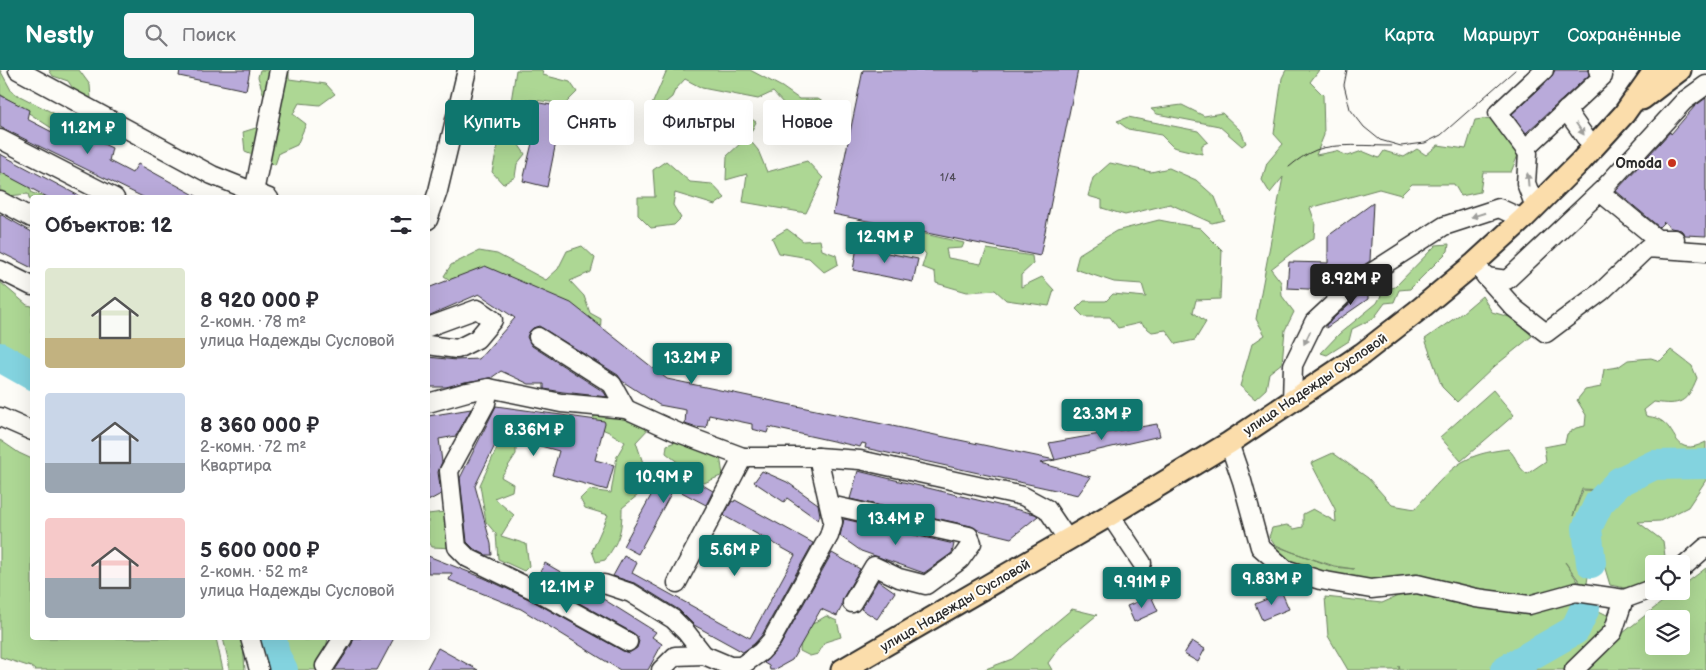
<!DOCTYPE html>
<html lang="ru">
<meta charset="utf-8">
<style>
body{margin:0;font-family:"Balsamiq Sans",sans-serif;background:#f7f7f7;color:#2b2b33;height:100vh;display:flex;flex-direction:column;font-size:19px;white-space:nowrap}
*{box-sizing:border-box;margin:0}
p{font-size:16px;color:#7c7c81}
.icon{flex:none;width:28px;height:28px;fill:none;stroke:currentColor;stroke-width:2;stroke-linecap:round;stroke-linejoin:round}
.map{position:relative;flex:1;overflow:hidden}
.drawer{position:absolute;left:30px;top:125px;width:400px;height:445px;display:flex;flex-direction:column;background:#fff;border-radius:5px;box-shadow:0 5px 20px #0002}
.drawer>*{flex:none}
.top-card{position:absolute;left:445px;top:30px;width:475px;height:45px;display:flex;gap:10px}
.controls{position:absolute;left:1645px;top:485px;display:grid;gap:10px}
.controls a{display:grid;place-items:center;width:45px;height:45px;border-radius:5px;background:#fff;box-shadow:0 5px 20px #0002;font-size:25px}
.price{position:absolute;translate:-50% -42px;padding:0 11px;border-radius:5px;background:#0f766e;color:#fff;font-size:16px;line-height:32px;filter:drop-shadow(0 1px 2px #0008)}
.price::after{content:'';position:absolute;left:50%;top:30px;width:15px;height:11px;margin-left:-8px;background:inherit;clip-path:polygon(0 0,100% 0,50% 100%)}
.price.on{background:#222;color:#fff}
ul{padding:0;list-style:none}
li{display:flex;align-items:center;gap:15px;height:125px;padding:0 15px}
li span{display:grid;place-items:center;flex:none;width:140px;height:100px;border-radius:5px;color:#555}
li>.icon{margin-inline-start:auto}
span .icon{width:60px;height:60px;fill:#fffc;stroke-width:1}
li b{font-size:21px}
h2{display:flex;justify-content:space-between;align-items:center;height:60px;padding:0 15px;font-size:21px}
.pill{padding:0 18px;border-radius:5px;background:#fff;box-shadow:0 5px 20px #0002;font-size:18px;line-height:45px}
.pill.on{background:#0f766e;color:#fff}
header{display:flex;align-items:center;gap:30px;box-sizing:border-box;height:70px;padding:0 25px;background:#0f766e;color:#fff}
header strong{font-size:24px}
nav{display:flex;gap:28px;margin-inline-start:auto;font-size:18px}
.search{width:350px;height:45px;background:#f7f7f7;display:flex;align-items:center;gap:12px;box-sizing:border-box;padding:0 18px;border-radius:5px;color:#7c7c81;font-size:19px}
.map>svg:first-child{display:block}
</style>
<header>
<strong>Nestly</strong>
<div class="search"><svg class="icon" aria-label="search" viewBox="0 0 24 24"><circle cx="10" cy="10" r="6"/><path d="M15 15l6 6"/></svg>Поиск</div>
<nav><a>Карта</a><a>Маршрут</a><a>Сохранённые</a></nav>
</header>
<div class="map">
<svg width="1706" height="600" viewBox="0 0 1706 600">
<rect width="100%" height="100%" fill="#fdfcf7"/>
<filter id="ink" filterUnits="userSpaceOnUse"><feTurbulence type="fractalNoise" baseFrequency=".02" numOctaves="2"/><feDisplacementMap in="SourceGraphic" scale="10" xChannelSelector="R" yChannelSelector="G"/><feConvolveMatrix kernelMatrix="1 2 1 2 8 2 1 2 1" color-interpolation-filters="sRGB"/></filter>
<g filter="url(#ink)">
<g fill="#add794" stroke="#6c8160" fill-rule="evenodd">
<polygon points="0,0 12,22 59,46 66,60 56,61 0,24"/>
<polygon points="49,0 79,0 90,15 91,28 80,29 68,11 53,6"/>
<polygon points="260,0 289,0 289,9 326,14 335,24 320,35 299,33 293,44 306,54 297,75 279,83 275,95 245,82 243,62 259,57 264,26 258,7"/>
<polygon points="516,0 542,0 543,5 570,12 577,22 565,34 526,29 522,55 512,65 525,84 517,94 515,107 503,114 492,102 499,70 506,63"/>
<polygon points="671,0 750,0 782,17 799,29 818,29 826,34 821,40 784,34 773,22 758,29 702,18 685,9 675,20 672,27 655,41 651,37 666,2"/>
<polygon points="1286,0 1319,0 1310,12 1323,25 1324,65 1316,85 1336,81 1348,86 1362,81 1379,88 1384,81 1404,87 1417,79 1426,85 1438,75 1466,79 1475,50 1491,48 1521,78 1511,102 1483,102 1480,122 1461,126 1454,114 1412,114 1401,125 1379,119 1310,138 1315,152 1314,168 1294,181 1271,199 1281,212 1282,226 1294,242 1285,260 1282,293 1269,303 1266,319 1255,329 1240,316 1252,274 1265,265 1256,249 1283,107 1270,123 1262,110 1267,93 1283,74 1274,64 1282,8"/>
<polygon points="1182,35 1204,46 1222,43 1241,61 1246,73 1242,76 1219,56 1157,44 1151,39"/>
<polygon points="744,44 756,52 748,68 758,80 767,102 807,91 823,108 806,143 743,132 747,104 726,110 727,86 743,71 731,63 728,51"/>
<polygon points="1128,47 1198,61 1208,72 1202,75 1202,84 1173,77 1161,65 1128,59 1117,51"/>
<polygon points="666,91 690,112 712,114 725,128 715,135 675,123 673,135 681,148 674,155 651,158 638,145 638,127 655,127 653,100"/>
<polygon points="1110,93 1151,102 1169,98 1196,110 1215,127 1224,150 1212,153 1170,134 1125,145 1102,138 1102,130 1088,126 1093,108"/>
<polygon points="0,98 27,112 32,123 46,127 32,128 32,138 28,124 8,126 0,121"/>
<polygon points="1159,150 1200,158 1222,180 1220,229 1196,230 1193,242 1206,252 1195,270 1176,274 1166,260 1152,262 1140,253 1118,258 1110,247 1084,247 1076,239 1084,231 1106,231 1113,224 1146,227 1142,214 1114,212 1075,199 1079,184 1116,161"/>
<polygon points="787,159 803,171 820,170 822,180 836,185 838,194 824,202 809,188 779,183 772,168"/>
<polygon points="916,162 964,173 962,178 946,179 948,188 981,194 987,179 1032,186 1033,194 1021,205 1021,217 1042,207 1054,220 1049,236 1006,230 995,220 967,222 936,213 935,202 922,197 926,184 912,168"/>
<polygon points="1449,174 1448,181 1410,219 1399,220 1394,232 1385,233 1374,248 1352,259 1349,271 1327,285 1321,283 1339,264 1377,233 1384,220 1395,217 1436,175"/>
<polygon points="582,176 595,188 591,202 570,211 584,226 590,243 601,249 600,266 453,212 444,206 451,195 479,181 497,184 546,210 558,199 567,181"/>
<polygon points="0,212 27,235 32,236 32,320 0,299"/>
<polygon points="1482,226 1492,242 1513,248 1532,266 1495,296 1457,332 1442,317 1425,269 1462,243"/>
<path d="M1671,280L1692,296L1697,308C1687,333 1680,336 1654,332L1644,340L1646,346C1650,347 1655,347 1658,349C1679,358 1672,389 1706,372V410L1688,437L1660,451L1638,452L1663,471L1666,494H1654V510L1630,519L1610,515L1593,459L1603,420L1582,419L1573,446L1583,420L1602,421L1585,457L1590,493L1586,520L1565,492L1597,540L1607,545L1623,563L1676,521H1681V517L1706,498V600H1400L1399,596V600H1348L1328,566L1325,527L1382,533L1405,523L1286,497L1267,476L1273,475L1334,497L1354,499L1334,496L1292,482L1274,474L1269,467L1272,458L1287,455L1294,459L1303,457V444L1313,439L1336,452L1335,439L1311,393L1333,383L1368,408L1392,435L1415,439C1427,425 1450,397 1466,390C1479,383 1493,381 1508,379C1518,388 1516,396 1527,404L1546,391L1544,377L1565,373L1567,364L1576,358L1585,356L1586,345L1577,330L1585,320L1601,317L1604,299L1618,297L1628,290L1651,288L1660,291ZM1654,549H1681V576H1654Z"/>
<polygon points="1493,320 1514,345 1461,391 1440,367"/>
<path d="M605,335L622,349L639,348L651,356L636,372L647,405L638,425L622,438C622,462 619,471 605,490L596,492L592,481L608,445L585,438L580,429L589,420L611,423L617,386L625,372L609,362L595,356L593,343Z"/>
<polygon points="507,356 516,356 516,384 501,407 513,414 512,421 494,428 514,445 501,466 526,474 529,496 524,501 498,489 496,464 486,452 480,415"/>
<polygon points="0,370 19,383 32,389 32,568 216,568 223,600 35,600 31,597 0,587"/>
<polygon points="681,370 720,386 723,405 704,413 666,383 667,375"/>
<polygon points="444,442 461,459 453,478 432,477 428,470 428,444"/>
<polygon points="1072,539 1097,545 1062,574 1048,593 1052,600 983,600 1012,589"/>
<polygon points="826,546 837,551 841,567 825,572 818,584 810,586 800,581 801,561"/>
<polygon points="223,568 249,568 243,575 245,600 229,600 229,593"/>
<polygon points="276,568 302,568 305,570 328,568 322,600 283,600"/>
</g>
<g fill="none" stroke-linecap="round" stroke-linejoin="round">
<g stroke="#83d3df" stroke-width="30">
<polyline points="0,287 32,305"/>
<polyline points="1591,493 1587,458 1599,433 1619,412 1654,395 1706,394"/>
<polyline points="272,568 275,585 283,600"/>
<polyline points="1505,600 1575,560 1585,538"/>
</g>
</g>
<g fill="#b9aada" stroke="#2b2b2b">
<polygon points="180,0 250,0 246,20 179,6"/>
<polygon points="863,0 1078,0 1040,186 833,144"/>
<polygon points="1555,0 1588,0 1589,5 1526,63 1512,44 1551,8"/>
<polygon points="0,25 29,40 27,49 73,73 80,63 112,78 109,91 132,103 138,94 200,128 145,128 0,57"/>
<polygon points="1706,28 1706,166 1685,165 1681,160 1671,158 1664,152 1659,157 1616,121 1670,62 1671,64 1695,36"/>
<polygon points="528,31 563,37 547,117 523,111 532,73 521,71"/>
<polygon points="0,84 83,128 49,128 0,102"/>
<polygon points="1373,133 1370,191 1350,204 1327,226 1327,220 1287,218 1289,192 1328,193 1328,166"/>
<polygon points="0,144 32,162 32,198 0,182"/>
<polygon points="857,177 918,189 913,212 853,200"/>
<polygon points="485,196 571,233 667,309 1055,390 1040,393 1091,407 1078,425 865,378 866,374 862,373 860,377 769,357 767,363 752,359 752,354 709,345 706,358 694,357 685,354 686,340 659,335 622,311 618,305 539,256 533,258 529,262 527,267 532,276 604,322 607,327 563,322 544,319 544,314 529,314 501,301 491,308 465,312 446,317 428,317 428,287 456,290 479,289 515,248 479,224 428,246 428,218"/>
<polygon points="1368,217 1368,229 1326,258 1326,255"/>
<polygon points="496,336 604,351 605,353 595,390 614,395 607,420 552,405 559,381 500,365 475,416 491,474 492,485 486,485 474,479 467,472 460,408"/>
<polygon points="471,339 456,366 439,369 442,392 438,402 441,424 428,431 428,346"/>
<polygon points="1157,354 1160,366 1055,390 1049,373"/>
<polygon points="668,395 713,421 706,435 674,418 638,484 623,476"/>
<polygon points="762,401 787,412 818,434 820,445 818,450 787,428 784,432 754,412"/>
<polygon points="858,401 1035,444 1038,446 1011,468 978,460 971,456 850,429"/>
<polygon points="735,430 813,473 762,565 754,574 743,582 694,555 679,540 637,514 613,506 624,486 637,493 632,503 750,568 795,485 726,447 724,445 732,431 734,432"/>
<polygon points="844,449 954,474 952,483 924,503 861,481 840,466"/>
<polygon points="832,483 860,499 843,528 842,536 837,546 821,539 792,590 774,600 770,600 769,596 764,593 780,576"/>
<polygon points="428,486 484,508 531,530 623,581 629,583 637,578 639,571 637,566 633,563 536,509 545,493 585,516 584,517 656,562 652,567 662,574 648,600 620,600 521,539 449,510 452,503 428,503"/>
<polygon points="878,510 895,522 877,549 861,539"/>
<polygon points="1282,523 1289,539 1262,550 1255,534"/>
<polygon points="1151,526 1158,541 1134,552 1127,536"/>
<polygon points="354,568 353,568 394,568 377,600 335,600 352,574"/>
<polygon points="1192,571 1205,579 1198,592 1184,584"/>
<polygon points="438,578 478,600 426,600"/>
</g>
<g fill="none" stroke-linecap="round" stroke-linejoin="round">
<defs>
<g id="minor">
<polyline points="18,0 212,105 269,128"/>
<polyline points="1566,40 1593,78"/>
<polyline points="0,69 115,128"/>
<polyline points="1525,79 1603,6 1598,0"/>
<polyline points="254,122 279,0"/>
<polyline points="1600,122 1657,169 1675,169"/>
<polyline points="0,131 32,148"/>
<polyline points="1535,137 1526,113 1528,83 1498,43 1544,0"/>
<polyline points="428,150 438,121 467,0"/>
<polyline points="0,200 32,216"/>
<polyline points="1483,203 1514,238 1546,263 1602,221 1647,178 1706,182"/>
<polyline points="1486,207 1507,210 1603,119 1684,31 1706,15"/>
<polyline points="428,257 477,239 493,250 477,269 457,279 428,275"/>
<polyline points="538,267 612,314 626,339"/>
<polyline points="489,318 486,333 449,401 457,477 468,488 536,521 628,572"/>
<polyline points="1292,331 1293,295 1314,252 1357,212 1444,156 1499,138 1523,149"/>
<polyline points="428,333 467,322 489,318 561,333 626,339 679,363 743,387 818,387 860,390 1023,426 1047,439 1068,470"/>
<polyline points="0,347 32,361"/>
<polyline points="1229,373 1242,411 1260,477 1285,499 1320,510 1371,519 1417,514 1476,528 1529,535 1576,522 1624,529 1654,518"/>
<polyline points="830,435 969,466 972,473 960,490 926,515 899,508 874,496 852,533"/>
<polyline points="1110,445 1142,493"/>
<polyline points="1681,499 1706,477"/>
<polyline points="677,513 743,387"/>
<polyline points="604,514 631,523 673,549 686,562 704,585 730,596 741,596 761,582 771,571 829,466 833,452 818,387"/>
<polyline points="250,568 259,600"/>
<polyline points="325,596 343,568"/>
<polyline points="661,600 675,586 704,585"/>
<polyline points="1574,600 1613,562 1624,529"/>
</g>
<g id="major">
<polyline points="1642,29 1680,0"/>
<polyline points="842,600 1110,445 1229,373 1362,284 1421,238 1475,193 1523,149 1581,91 1624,44 1655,0"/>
</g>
</defs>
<use href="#minor" stroke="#2b2b2b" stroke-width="21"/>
<use href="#major" stroke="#2b2b2b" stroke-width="25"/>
<use href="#minor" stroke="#fdfcf7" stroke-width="18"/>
<use href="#major" stroke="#fbddab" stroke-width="21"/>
<g stroke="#2b2b2b" stroke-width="1">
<polyline points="1347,0 1344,15 1350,39 1364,57 1380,70 1401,76 1425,73 1441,65 1515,0"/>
<path d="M1289,97C1297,90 1306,84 1316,80C1334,73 1371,76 1391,76"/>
</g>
</g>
<defs><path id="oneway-solid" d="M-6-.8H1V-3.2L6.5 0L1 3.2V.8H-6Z" transform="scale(1.25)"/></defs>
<g fill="#9e9e9b">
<use href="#oneway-solid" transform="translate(1580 59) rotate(56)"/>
<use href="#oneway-solid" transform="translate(1528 110) rotate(-95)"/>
<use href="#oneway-solid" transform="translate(1478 145) rotate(162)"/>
<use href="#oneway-solid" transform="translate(1307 268) rotate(116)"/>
</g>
</g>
<circle fill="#c8321e" stroke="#fdfcf7" stroke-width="2" cx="1672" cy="93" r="5"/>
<g text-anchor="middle" stroke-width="4" stroke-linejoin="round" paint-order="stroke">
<g font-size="11" fill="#4e4b57">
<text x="948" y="111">1/4</text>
</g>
<g font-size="14" font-weight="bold" fill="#2b2b2b" stroke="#fdfcf7" text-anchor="end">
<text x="1662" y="98">Omoda</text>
</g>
<g font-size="14" fill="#2b2b2b" stroke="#fdfcf7">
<text transform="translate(1315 314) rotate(-34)" y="5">улица Надежды Сусловой</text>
<text transform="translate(955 535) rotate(-30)" y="5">улица Надежды Сусловой</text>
</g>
</g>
</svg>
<div class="controls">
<a><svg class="icon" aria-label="locate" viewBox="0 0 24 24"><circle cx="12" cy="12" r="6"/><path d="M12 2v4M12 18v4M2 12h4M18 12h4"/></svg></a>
<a><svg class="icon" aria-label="layers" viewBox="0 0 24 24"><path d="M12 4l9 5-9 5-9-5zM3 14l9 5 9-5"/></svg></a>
</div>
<b class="price" style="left:88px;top:85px">11.2M ₽</b>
<b class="price" style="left:885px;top:194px">12.9M ₽</b>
<b class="price on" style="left:1351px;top:236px">8.92M ₽</b>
<b class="price" style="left:692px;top:315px">13.2M ₽</b>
<b class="price" style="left:1102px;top:371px">23.3M ₽</b>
<b class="price" style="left:534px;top:387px">8.36M ₽</b>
<b class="price" style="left:664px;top:434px">10.9M ₽</b>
<b class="price" style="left:896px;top:476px">13.4M ₽</b>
<b class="price" style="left:735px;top:507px">5.6M ₽</b>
<b class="price" style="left:1272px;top:536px">9.83M ₽</b>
<b class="price" style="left:1142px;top:539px">9.91M ₽</b>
<b class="price" style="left:567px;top:544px">12.1M ₽</b>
<div class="top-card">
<a class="pill on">Купить</a>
<a class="pill">Снять</a>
<a class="pill">Фильтры</a>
<a class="pill">Новое</a>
</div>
<section class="drawer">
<h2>Объектов: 12<svg class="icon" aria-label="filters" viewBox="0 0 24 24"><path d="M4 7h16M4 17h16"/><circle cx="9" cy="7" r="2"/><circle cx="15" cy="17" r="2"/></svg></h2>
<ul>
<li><span style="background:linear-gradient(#dfe7d0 70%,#c2b280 0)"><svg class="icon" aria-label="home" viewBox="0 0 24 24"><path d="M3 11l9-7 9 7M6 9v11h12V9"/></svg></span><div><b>8 920 000 ₽</b><p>2-комн. · 78 m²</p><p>улица Надежды Сусловой</p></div></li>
<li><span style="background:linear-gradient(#c9d6e8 70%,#9aa5b1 0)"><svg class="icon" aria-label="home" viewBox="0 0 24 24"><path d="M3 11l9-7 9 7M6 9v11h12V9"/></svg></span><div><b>8 360 000 ₽</b><p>2-комн. · 72 m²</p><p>Квартира</p></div></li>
<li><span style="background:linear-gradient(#f6c9c9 60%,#9aa5b1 0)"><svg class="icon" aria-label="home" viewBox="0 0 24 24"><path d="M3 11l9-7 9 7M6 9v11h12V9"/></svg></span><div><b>5 600 000 ₽</b><p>2-комн. · 52 m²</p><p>улица Надежды Сусловой</p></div></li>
</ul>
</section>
</div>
